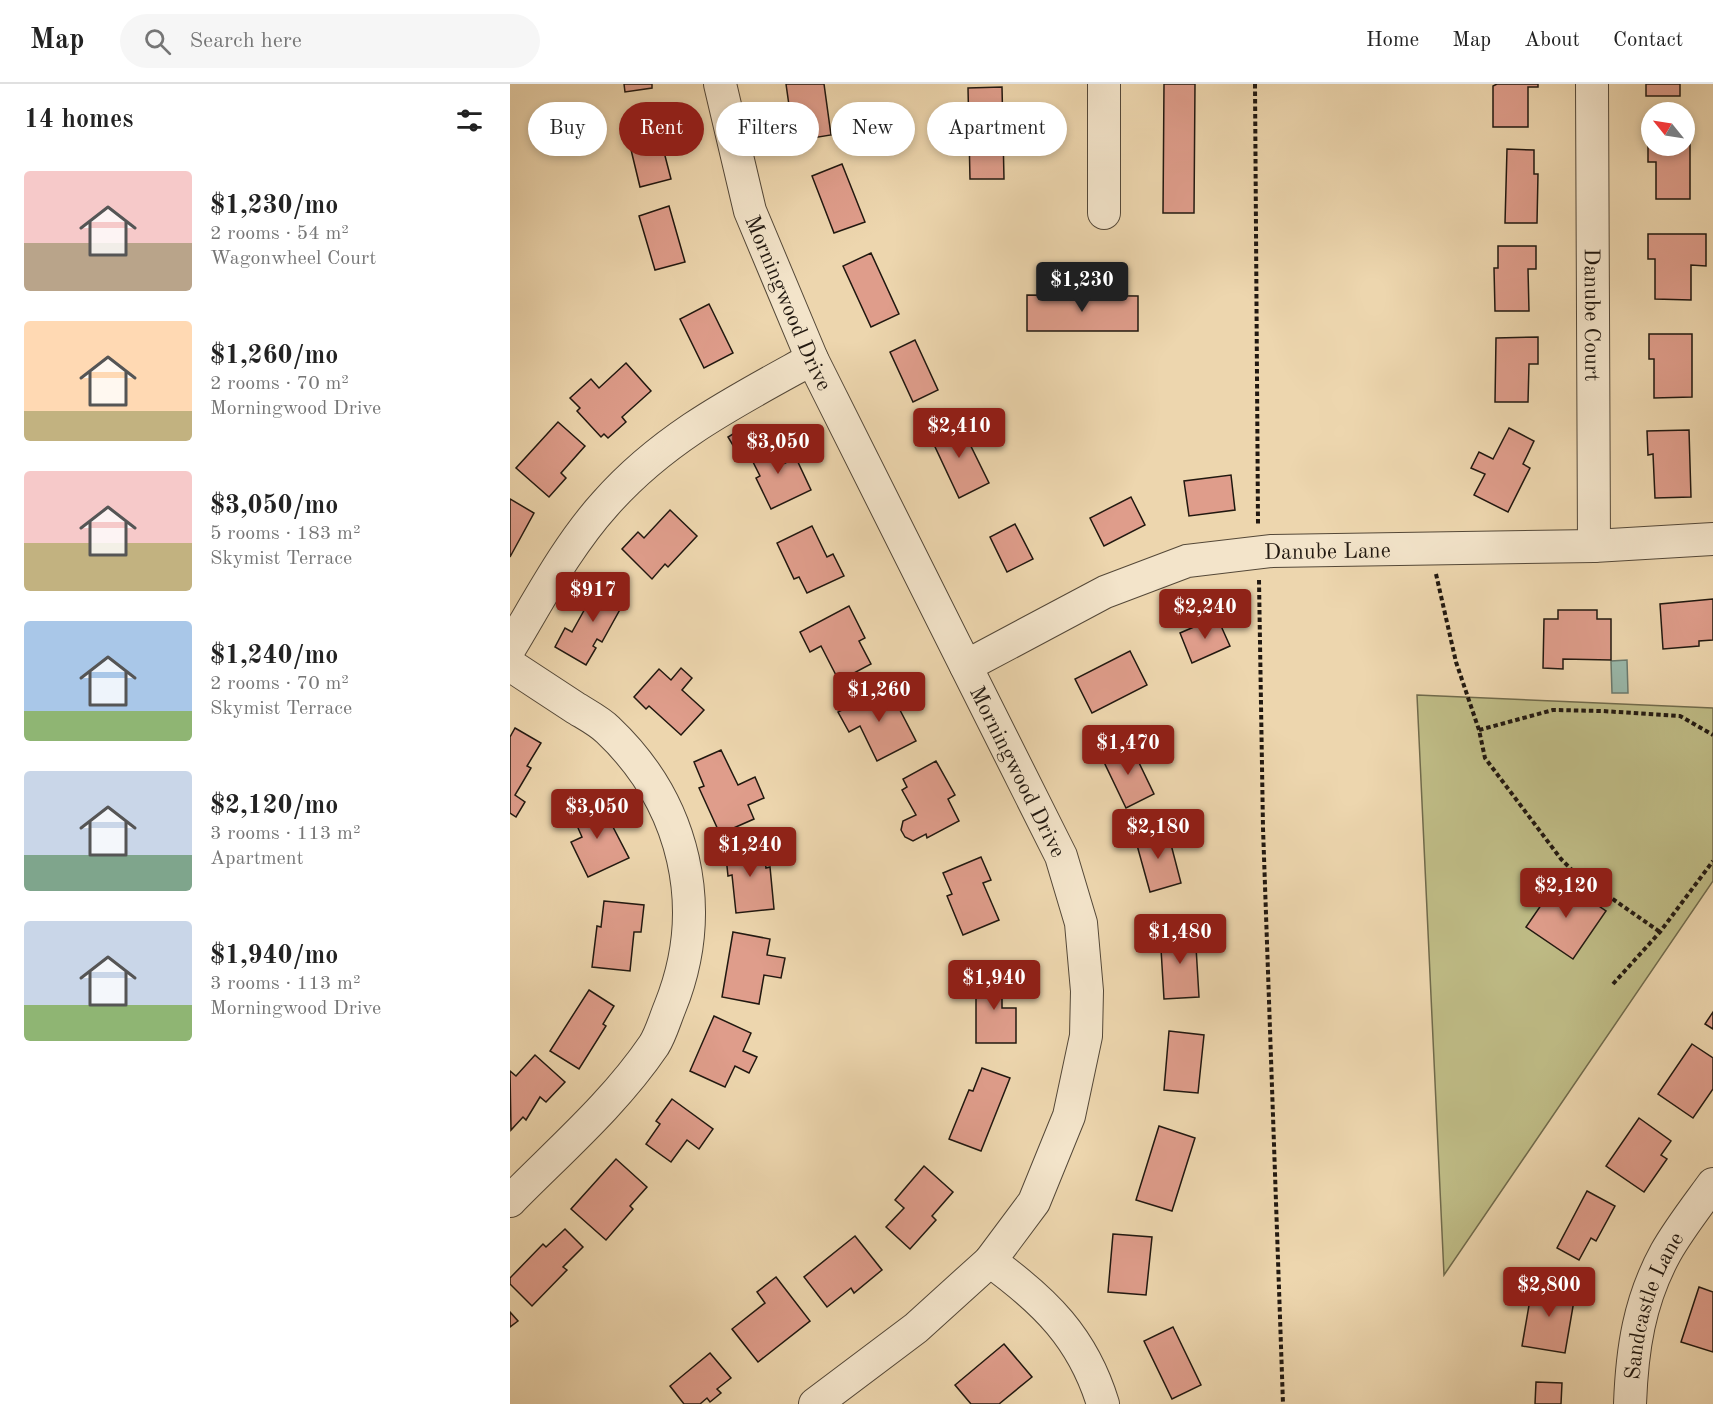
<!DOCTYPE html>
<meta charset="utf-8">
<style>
body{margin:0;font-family:"Old Standard TT",serif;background:#f6f6f6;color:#222;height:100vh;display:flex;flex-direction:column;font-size:22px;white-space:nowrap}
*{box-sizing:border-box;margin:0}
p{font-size:20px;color:#767676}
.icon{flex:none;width:33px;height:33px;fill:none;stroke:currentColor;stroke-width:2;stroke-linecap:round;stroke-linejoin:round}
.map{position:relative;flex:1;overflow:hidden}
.side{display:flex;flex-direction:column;background:#fff;width:510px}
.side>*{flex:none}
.guide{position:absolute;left:18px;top:18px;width:570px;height:54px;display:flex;gap:12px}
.needle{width:39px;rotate:300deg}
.controls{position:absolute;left:1131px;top:18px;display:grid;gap:12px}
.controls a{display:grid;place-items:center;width:54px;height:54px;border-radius:50%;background:#fff;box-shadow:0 3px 9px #0003;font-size:30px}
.price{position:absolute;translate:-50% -51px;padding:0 14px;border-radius:6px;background:#8f2418;color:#fff;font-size:20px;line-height:39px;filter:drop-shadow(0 2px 3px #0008)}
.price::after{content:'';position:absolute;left:50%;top:36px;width:18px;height:14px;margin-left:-9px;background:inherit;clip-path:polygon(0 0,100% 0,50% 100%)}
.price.on{background:#222;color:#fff}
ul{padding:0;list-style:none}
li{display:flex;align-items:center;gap:18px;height:150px;padding:0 24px}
li span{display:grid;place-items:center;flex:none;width:168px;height:120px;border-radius:6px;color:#555}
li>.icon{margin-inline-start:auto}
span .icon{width:72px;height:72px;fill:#fffc;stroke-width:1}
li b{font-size:26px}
h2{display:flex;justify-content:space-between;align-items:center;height:72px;padding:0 24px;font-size:26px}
.chip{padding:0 21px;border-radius:27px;background:#fff;box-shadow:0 3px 9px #0003;font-size:21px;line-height:54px}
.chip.on{background:#8f2418;color:#fff}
header{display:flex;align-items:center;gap:36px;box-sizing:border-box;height:84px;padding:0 30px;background:#fff;border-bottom:2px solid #e0e0e0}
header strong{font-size:28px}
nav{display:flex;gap:33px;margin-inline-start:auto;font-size:21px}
.search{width:420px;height:54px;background:#f6f6f6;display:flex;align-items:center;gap:15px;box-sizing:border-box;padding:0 21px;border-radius:33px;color:#767676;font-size:22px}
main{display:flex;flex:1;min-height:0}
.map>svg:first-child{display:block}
</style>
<header>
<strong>Map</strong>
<div class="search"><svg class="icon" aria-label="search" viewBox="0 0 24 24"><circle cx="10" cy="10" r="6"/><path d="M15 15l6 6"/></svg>Search here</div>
<nav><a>Home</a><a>Map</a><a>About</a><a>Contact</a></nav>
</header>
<main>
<section class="side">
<h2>14 homes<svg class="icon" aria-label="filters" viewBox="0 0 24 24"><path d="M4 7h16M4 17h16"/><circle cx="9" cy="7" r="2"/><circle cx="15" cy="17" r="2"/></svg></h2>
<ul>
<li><span style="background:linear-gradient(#f6c9c9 60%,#b9a48a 0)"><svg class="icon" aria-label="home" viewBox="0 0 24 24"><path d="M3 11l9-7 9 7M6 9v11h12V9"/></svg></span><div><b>$1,230/mo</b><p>2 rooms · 54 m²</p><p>Wagonwheel Court</p></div></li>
<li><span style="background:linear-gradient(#ffd9b3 75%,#c2b280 0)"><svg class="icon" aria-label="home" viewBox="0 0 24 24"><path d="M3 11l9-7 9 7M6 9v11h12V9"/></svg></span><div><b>$1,260/mo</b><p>2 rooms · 70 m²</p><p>Morningwood Drive</p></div></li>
<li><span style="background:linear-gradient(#f6c9c9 60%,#c2b280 0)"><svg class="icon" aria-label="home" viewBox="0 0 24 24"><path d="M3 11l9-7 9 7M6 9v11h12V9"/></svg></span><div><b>$3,050/mo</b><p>5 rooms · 183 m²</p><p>Skymist Terrace</p></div></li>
<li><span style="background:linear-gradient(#a9c7e8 75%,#8fb573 0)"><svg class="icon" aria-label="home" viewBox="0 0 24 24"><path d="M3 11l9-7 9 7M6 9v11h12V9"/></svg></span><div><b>$1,240/mo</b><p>2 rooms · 70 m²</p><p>Skymist Terrace</p></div></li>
<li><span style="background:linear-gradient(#c9d6e8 70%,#7fa58c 0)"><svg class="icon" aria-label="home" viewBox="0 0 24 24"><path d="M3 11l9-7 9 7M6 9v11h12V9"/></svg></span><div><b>$2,120/mo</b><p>3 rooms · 113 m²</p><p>Apartment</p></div></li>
<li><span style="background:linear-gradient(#c9d6e8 70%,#8fb573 0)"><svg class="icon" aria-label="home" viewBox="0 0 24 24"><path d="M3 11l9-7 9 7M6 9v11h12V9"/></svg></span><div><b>$1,940/mo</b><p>3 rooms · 113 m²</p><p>Morningwood Drive</p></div></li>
</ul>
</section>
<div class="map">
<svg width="1203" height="1320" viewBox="0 0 1203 1320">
<rect width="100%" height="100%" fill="#edd6ae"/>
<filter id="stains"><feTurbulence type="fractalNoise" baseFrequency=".00333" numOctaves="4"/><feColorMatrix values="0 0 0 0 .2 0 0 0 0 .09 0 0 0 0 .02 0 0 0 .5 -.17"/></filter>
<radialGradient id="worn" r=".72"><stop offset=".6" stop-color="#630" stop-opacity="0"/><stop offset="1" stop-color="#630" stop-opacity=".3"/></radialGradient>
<polygon fill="#bfbc86" stroke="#706a4b" stroke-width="1.5" points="907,611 1203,624 1203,797 934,1191"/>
<polygon fill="#99b9ac" stroke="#69796e" stroke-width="1.5" points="1117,576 1118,609 1102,609 1101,577"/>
<g fill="#df9d8b" stroke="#211810" stroke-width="1.5">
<polygon points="114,0 142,0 142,4 115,8"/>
<polygon points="276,0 314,0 321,51 284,57"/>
<polygon points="654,0 685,0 684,129 653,129"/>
<polygon points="987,0 1028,0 1028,3 1018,3 1018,43 983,43 983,2"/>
<rect x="1136" y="0" width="34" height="12"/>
<polygon points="492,3 494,95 460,95 458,4"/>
<polygon points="146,37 161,95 130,103 116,45"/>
<polygon points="1180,49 1180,115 1146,115 1146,78 1138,78 1138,50 1142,50 1142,62 1174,62 1174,50"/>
<polygon points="997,65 1024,66 1024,90 1028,90 1027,139 995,139"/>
<polygon points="332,80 355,138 324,149 302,92"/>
<polygon points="159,122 175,178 145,186 129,132"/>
<polygon points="1138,150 1196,150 1196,182 1181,181 1181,216 1145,215 1145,175 1138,175"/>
<polygon points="988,162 1026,162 1026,185 1018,185 1019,227 985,227 984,184 988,184"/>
<polygon points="361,169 389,230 361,243 333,182"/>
<polygon points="517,211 628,212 628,247 517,247"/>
<polygon points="199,220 223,269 194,284 170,235"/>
<polygon points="1139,250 1182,250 1182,313 1144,314 1144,275 1139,275"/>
<polygon points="1028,253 1028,280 1019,280 1018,318 985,318 986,254"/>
<polygon points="405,256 428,306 403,318 380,268"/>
<polygon points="116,279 141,307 112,333 116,338 98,354 94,350 91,353 67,327 70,324 60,314 81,295 89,304"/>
<polygon points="448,336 479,399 449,414 419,350"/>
<polygon points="48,338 75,362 51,389 56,394 39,413 6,384"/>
<polygon points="236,342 242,352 224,363 218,353"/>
<polygon points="999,344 1024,357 1013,380 1020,384 998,428 964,411 975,390 961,384 969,368 983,375"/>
<polygon points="1179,346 1181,413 1145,414 1143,370 1138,371 1137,347"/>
<polygon points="262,354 273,380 286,374 301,406 261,425 246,394 250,392 237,366"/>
<polygon points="721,391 725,426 679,432 674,397"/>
<polygon points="621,413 635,441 594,462 580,434"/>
<polygon points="0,415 24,429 0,473"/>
<polygon points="160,426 187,452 158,483 155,480 142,495 112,465 128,448 134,454"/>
<polygon points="505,440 523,475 497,488 480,453"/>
<polygon points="302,442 317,473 323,470 334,492 297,509 289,493 284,495 267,459"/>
<polygon points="91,496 118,511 92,558 87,555 83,562 86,564 76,581 45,563 55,544 62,548"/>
<polygon points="1203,515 1203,556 1189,557 1189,562 1153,565 1150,520"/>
<polygon points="339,522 355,554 349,557 361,580 329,597 311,562 300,568 290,548"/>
<polygon points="1048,526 1087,526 1087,535 1101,535 1101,576 1053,575 1053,585 1033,584 1034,535 1048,535"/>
<polygon points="707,533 720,562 682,579 670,549"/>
<polygon points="620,567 637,601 582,629 565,595"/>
<polygon points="171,584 182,594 172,606 194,626 171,651 139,622 136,625 124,613 149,585 161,596"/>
<polygon points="378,603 406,657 367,677 350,642 339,648 328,628"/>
<polygon points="5,644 31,659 17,682 21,684 5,711 15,718 6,733 0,729 0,653"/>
<polygon points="620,660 644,710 616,724 592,674"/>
<polygon points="211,666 228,701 245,693 254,714 238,721 244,735 210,750 189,704 194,702 184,678"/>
<polygon points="426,677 445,711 438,715 449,737 417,754 416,750 403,757 395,753 391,746 393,737 406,731 392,706 397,703 393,695"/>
<polygon points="89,716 119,774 78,793 61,758 72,753 61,728"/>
<polygon points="657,745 671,799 640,808 625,754"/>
<polygon points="253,759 256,784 260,783 264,825 226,829 222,791 218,792 215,763"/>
<polygon points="471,773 481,796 473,799 489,836 453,851 437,812 442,810 433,789"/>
<polygon points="1049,795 1096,827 1063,875 1016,843"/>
<polygon points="94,817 134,821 131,848 124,848 120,887 82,883 87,842 91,843"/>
<polygon points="685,846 689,913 654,915 650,848"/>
<polygon points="223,848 260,855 257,871 275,874 271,894 254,891 249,920 212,913"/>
<polygon points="470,887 496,887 496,911 492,911 492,924 506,924 506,959 466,959 466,912 471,912"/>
<polygon points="79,906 104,922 93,940 96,942 69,985 40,967"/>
<polygon points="1203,928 1203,945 1195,940"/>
<polygon points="204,932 241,949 233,967 247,973 239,989 225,982 215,1003 180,987"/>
<polygon points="659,947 694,951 688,1009 654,1006"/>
<polygon points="1182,960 1203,974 1203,1005 1183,1034 1148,1010"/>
<polygon points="25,971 55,998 36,1018 30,1013 16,1036 13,1033 1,1046 0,987 6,992"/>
<polygon points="472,984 500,994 471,1067 439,1055 459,1006 463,1007"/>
<polygon points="162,1015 203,1045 189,1065 177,1056 161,1078 136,1060 150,1040 146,1037"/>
<polygon points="1129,1034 1161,1057 1151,1071 1157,1075 1134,1108 1096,1082"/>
<polygon points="649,1042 685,1054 662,1127 626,1116"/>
<polygon points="106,1075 137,1103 120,1122 123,1125 96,1156 61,1125"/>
<polygon points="414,1082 443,1108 422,1132 426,1136 400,1165 376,1143 394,1124 385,1116"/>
<polygon points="1077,1107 1105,1122 1086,1157 1081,1154 1069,1176 1047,1164"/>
<polygon points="55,1145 73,1163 53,1183 57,1186 22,1222 0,1200 0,1194 33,1160 36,1163"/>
<polygon points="603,1150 642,1153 636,1211 598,1208"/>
<polygon points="345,1152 372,1186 344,1209 341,1204 317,1223 294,1193"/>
<polygon points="266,1193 300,1237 248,1278 222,1245 255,1219 247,1208"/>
<polygon points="1023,1198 1066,1205 1055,1269 1012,1262"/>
<polygon points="1189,1203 1203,1208 1203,1268 1171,1258"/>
<polygon points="0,1228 8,1237 0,1243"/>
<polygon points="663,1243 691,1301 662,1315 634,1257"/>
<polygon points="494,1260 522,1293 489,1320 461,1320 445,1301"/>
<polygon points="200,1269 221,1294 207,1305 211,1309 200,1318 197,1314 190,1320 174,1320 160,1302"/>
<polygon points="1026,1298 1052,1299 1051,1320 1025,1320"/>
</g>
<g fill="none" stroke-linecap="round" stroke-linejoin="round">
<defs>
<g id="minor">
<path id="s1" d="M210,0L240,127L302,275L551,772L571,839L577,907L576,952L559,1032L524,1118L480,1177L406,1244L305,1320"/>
<path id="s2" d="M1082,0L1084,462"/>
<polyline points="594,129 594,0"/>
<path d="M0,564C29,516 57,462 95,420C154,353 226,317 302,275"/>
<path d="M0,581C21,595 43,609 64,623C75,630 89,637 98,646C175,719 200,824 160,923C155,935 151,950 144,961C104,1020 49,1067 0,1117"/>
<path id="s3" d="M456,582L595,508L677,477L762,467L1084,462L1203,455"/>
<path d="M480,1177C535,1217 573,1254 593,1320"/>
<path id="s4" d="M1120,1320C1122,1266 1129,1217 1156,1168C1169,1145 1187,1122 1203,1100"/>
</g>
</defs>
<use href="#minor" stroke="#544838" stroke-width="34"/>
<g stroke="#211810" stroke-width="4" stroke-dasharray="4.5 3" stroke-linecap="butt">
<polyline points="745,0 748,440"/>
<polyline points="926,490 946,578 969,646 975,674 1051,775 1064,788 1150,848"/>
<polyline points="749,496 753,744 773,1320"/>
<polyline points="969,646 1043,626 1092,627 1170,632 1203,651"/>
<polyline points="1103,900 1150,848 1203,777"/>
</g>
<use href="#minor" stroke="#f3e4ca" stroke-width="32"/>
</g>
<g text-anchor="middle" stroke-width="6" stroke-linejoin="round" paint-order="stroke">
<g font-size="22" fill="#211810" stroke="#f3e4ca">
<text dy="8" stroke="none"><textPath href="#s1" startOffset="230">Morningwood Drive</textPath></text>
<text dy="8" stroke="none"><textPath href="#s2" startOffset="231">Danube Court</textPath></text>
<text dy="8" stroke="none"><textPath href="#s3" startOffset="386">Danube Lane</textPath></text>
<text dy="8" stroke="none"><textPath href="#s1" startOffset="752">Morningwood Drive</textPath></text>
<text dy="8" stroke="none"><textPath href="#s4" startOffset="102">Sandcastle Lane</textPath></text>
</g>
</g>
<rect width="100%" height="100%" filter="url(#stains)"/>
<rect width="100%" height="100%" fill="url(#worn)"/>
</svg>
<div class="controls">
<a><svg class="needle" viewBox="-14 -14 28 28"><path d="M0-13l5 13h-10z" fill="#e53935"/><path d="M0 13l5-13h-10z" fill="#767676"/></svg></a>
</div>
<b class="price on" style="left:572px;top:229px">$1,230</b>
<b class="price" style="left:449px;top:375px">$2,410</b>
<b class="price" style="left:268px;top:391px">$3,050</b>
<b class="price" style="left:83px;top:539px">$917</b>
<b class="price" style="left:695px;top:556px">$2,240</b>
<b class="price" style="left:369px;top:639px">$1,260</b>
<b class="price" style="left:618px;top:692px">$1,470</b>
<b class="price" style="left:87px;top:756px">$3,050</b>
<b class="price" style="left:648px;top:776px">$2,180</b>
<b class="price" style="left:240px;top:794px">$1,240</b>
<b class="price" style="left:1056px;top:835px">$2,120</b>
<b class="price" style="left:670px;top:881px">$1,480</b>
<b class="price" style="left:484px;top:927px">$1,940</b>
<b class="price" style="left:1039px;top:1234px">$2,800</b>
<div class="guide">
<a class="chip">Buy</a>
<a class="chip on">Rent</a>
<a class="chip">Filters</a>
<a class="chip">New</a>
<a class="chip">Apartment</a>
</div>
</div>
</main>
